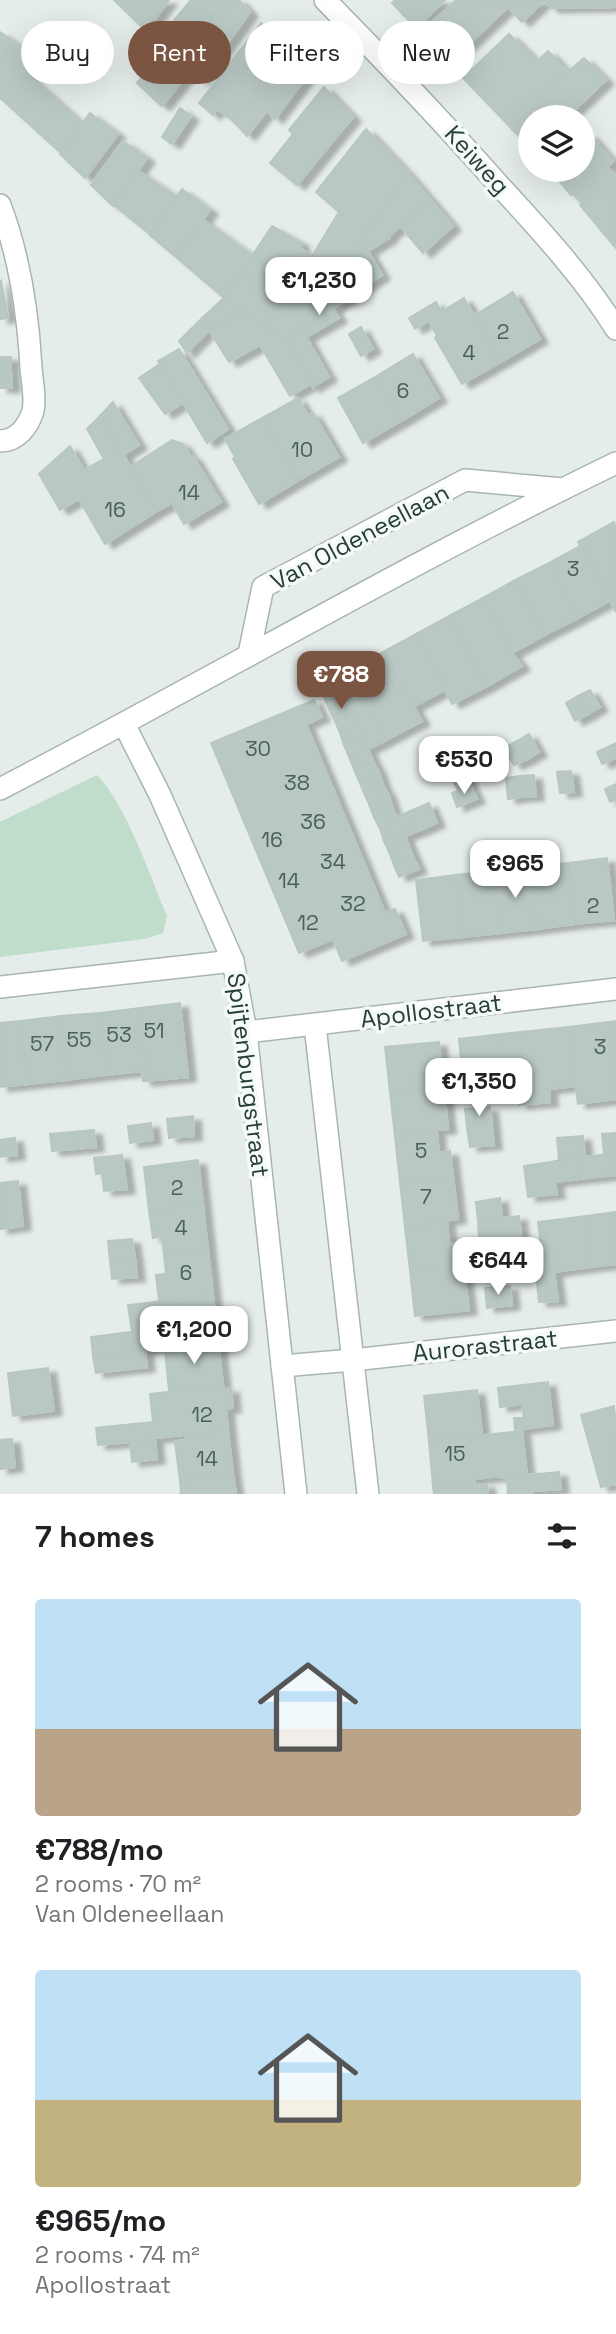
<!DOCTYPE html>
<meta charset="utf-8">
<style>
body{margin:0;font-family:"Space Grotesk",sans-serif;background:#f2f2f2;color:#202124;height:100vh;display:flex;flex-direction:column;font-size:26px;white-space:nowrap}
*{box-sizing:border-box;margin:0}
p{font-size:23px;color:#757577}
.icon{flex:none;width:38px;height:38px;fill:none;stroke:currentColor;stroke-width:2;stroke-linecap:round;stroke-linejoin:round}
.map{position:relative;height:1494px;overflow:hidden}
.sheet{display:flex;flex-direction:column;background:#fff;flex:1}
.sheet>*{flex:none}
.top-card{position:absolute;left:21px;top:21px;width:574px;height:63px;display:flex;gap:14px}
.fabs{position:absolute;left:518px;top:105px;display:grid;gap:14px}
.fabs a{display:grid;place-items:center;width:77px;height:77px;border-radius:50%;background:#fff;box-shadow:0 7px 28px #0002;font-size:35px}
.price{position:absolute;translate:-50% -60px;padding:0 16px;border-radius:14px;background:#fff;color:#222;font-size:23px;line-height:46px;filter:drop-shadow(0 2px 4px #0008)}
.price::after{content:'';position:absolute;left:50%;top:42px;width:21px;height:16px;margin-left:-10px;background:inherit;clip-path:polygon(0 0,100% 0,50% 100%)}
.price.active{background:#7b5442;color:#fff}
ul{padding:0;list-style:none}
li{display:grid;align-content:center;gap:14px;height:371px;padding:0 35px}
li span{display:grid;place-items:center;height:217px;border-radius:7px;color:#555}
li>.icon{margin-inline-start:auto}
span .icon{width:126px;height:126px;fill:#fffc;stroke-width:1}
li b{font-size:30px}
h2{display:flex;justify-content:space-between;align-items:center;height:84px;padding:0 35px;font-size:30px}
.chip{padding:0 24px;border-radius:32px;background:#fff;box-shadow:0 7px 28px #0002;font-size:24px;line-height:63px}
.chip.active{background:#7b5442;color:#fff}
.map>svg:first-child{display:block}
</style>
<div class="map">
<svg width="616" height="1494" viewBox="0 0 616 1494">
<defs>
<filter id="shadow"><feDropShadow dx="8" dy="4.5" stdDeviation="2" flood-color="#0004"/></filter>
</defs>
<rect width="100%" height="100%" fill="#e5edea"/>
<path fill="#bfddca" d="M97,775C127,806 149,874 167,916L163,933L144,939L0,957V822Z"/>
<g fill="#bac8c4" stroke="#b8c7c2" stroke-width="2" filter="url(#shadow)">
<polygon points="114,0 169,0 146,31"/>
<polygon points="191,0 225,0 154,99 137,83 153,63 151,61 179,24 174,20"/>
<polygon points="225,0 239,0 250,12 201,81 191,70 162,106 154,99"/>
<polygon points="395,0 445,0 416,28 392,3"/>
<polygon points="456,0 543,0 544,1 522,22 508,7 449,63 420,34"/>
<polygon points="544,0 616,0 616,7 551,8"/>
<polygon points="261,23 286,48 232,120 217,109 213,115 199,103"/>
<polygon points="0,32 13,41 0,61"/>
<polygon points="509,34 537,62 548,51 568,72 512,129 463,78"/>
<polygon points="13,41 39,60 7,104 0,98 0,61"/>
<polygon points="286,48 310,72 275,119 267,111 247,136 232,120"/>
<polygon points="584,58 606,80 567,117 530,117 530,148 512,129 556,82"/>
<polygon points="27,75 82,124 62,154 7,104"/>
<polygon points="324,87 353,117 297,185 270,163 293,134 289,130"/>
<polygon points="180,108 191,116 172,144 162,137"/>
<polygon points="90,113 118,134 85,178 60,154"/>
<polygon points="366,129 408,173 290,343 224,298 272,226 302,243 300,248 312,256 339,212 316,192"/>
<polygon points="589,134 613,161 607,167 616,175 615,247 580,205 582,204 573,193 571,195 550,170 583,170 583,139"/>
<polygon points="123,141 147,158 113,206 91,185"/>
<polygon points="138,171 177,197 151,235 114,205"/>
<polygon points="408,173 430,199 388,237 389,238 368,251 361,239"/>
<polygon points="182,189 210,210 176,257 150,235"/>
<polygon points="430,199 453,226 423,253 400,226"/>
<polygon points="203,220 253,256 224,298 176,257"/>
<polygon points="361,239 382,275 333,309 324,294"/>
<polygon points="1,281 8,318 0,319 0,282"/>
<polygon points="513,292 540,339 501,362 473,316"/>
<polygon points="324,294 339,318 306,337 300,326"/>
<polygon points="224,298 244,311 209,330 202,318"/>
<polygon points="464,298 501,362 462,384 435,338 437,336 429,321 415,329 409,318 436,302 441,312"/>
<polygon points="244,311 290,343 314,386 313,388 311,384 290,396 260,345 229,362 209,330"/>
<polygon points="202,318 209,330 187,353 179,341"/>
<polygon points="300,326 329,377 314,386 290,343"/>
<polygon points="361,327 373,349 361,356 349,334"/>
<polygon points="179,349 228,429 207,443 158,361"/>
<polygon points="413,354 439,398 401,421 375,377"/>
<polygon points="0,357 11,357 11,372 0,373"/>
<polygon points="160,364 183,403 165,414 139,378"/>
<polygon points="11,372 12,388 0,388 0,373"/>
<polygon points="375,377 401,421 363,443 338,398"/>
<polygon points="298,398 308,415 313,413 339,457 299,480 262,418"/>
<polygon points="113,402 139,445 123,455 100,416"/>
<polygon points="100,416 157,511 105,544 79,499 60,510 39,474 70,446 84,470 104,459 87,429"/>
<polygon points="262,418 299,480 259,504 233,459 235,457 225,439"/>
<polygon points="172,440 183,444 191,457 193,456 221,502 184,524 172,503 157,511 130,467"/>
<polygon points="614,522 616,526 616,612 582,545 580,546 578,542"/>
<polygon points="582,545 611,600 578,618 549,563"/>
<polygon points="549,563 578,618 545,635 515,580"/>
<polygon points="515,580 545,635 512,653 483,598"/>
<polygon points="483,598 512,653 522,666 487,686 449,616"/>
<polygon points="449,616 487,686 452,704 416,634"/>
<polygon points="416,634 446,689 413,707 383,652"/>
<polygon points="383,652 422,721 386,740 349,670"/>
<polygon points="343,689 348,701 329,709 324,697"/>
<polygon points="590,690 600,707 588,714 578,696"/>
<polygon points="362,695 386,740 368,749 349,702"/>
<polygon points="578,696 588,714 575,721 566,703"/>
<polygon points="314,700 322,717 306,724 385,913 395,909 406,934 342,961 333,939 299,953 211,743"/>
<polygon points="348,701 353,713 335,721 329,709"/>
<polygon points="353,713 358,725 340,733 335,721"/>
<polygon points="358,725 364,738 344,745 340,733"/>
<polygon points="529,734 539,752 527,759 517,741"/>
<polygon points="364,738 368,748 349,757 344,745"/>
<polygon points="517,741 527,759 514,765 504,748"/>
<polygon points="616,743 616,758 602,764 597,752"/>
<polygon points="368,749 373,761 354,769 349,757"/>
<polygon points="373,761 379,772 359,781 354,769"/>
<polygon points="463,766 471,786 458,791 450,772"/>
<polygon points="571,771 574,792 560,793 557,772"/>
<polygon points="379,772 383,785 364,793 359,781"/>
<polygon points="534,775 536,796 522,797 520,776"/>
<polygon points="520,776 522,797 508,799 506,778"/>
<polygon points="616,784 616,800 610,802 605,789"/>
<polygon points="383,785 389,796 369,804 364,793"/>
<polygon points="471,786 477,799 457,807 452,793"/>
<polygon points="389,796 393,809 374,817 369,804"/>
<polygon points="429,803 437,823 418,831 410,811"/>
<polygon points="393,809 398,820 380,829 374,817"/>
<polygon points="410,811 418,831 405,836 397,817"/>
<polygon points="398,820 404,833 384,841 380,829"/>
<polygon points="404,833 408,844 389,852 384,841"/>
<polygon points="408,844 413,856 394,865 389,852"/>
<polygon points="413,856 419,869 399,877 394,865"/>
<polygon points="607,858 614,920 575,924 567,863"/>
<polygon points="567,863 575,924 537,929 530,867"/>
<polygon points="530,867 537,929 500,933 493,871"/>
<polygon points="493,871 500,933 462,937 455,875"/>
<polygon points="455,875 462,937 423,941 416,880"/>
<polygon points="180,1003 188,1077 147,1081 139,1008"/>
<polygon points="139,1008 147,1081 143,1081 142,1071 106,1075 99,1013"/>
<polygon points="99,1013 106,1075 66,1080 60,1016"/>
<polygon points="60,1016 66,1080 27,1084 20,1021"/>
<polygon points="20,1021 27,1084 0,1087 0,1023"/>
<polygon points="616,1021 616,1099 578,1104 568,1027"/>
<polygon points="568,1027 575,1086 549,1089 550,1102 519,1105 517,1075 507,1077 502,1034"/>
<polygon points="502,1034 507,1077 486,1079 483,1057 461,1060 459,1039"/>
<polygon points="439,1042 444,1086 390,1092 385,1047"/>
<polygon points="444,1086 448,1129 436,1130 437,1133 395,1137 390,1092"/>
<polygon points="490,1107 492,1126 467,1128 465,1109"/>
<polygon points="193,1116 194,1136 169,1138 167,1119"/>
<polygon points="151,1123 153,1140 130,1143 128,1126"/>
<polygon points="492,1126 494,1145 470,1147 467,1128"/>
<polygon points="94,1130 96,1147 74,1149 72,1132"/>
<polygon points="72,1132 74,1149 52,1151 50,1134"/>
<polygon points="437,1133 439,1153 450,1151 453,1176 400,1182 395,1137"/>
<polygon points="616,1133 616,1152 604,1154 602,1134"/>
<polygon points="583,1136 585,1157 553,1162 559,1160 557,1138"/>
<polygon points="15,1138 17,1155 0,1157 0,1140"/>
<polygon points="616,1153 616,1175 580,1179 577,1158"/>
<polygon points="122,1155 127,1189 104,1191 102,1173 96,1174 94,1158"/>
<polygon points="577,1158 580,1179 555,1182 557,1194 528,1197 524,1166"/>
<polygon points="198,1160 203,1205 149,1211 144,1167"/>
<polygon points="453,1176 458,1219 405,1227 400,1182"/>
<polygon points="18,1181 23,1226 0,1229 0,1183"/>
<polygon points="500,1198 502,1218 478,1221 476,1202"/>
<polygon points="203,1205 208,1250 164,1255 162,1236 153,1238 149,1211"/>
<polygon points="616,1212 616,1264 591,1267 585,1216"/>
<polygon points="519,1216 521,1236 479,1239 478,1221"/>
<polygon points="585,1216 591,1267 554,1272 558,1301 539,1302 535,1264 543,1264 538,1222"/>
<polygon points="447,1222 449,1243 460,1243 463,1266 410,1271 405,1227"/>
<polygon points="132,1239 135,1258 110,1261 108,1241"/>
<polygon points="208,1250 213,1295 159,1301 156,1275 166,1274 164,1255"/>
<polygon points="135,1258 137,1277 112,1279 110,1261"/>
<polygon points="463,1266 469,1310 415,1316 410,1271"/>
<polygon points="510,1286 512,1305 487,1308 485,1288"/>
<polygon points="213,1295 218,1340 175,1345 174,1341 167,1342 158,1347 124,1352 121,1333 132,1332 128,1305"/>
<polygon points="121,1333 124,1352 93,1355 91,1337"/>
<polygon points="218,1340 223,1385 169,1391 165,1350 175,1349 175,1345"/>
<polygon points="145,1349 147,1367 96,1373 93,1356"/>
<polygon points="48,1368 54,1411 13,1416 8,1373"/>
<polygon points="548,1382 553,1425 515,1430 514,1418 524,1418 522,1404 500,1407 498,1388"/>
<polygon points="223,1385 224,1390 231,1388 233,1408 226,1409 228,1430 155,1438 155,1440 98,1445 96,1428 153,1422 150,1394"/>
<polygon points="477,1390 482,1435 429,1441 424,1396"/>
<polygon points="614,1406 616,1484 601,1487 581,1415"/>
<polygon points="228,1430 233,1475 180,1481 175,1442 185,1440 185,1435"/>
<polygon points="522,1431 527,1475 500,1478 499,1476 475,1479 475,1482 433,1487 429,1441"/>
<polygon points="12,1439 15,1467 0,1469 0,1440"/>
<polygon points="155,1440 157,1459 132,1462 130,1442"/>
<polygon points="559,1472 561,1489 533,1491 533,1494 508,1494 507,1477"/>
<polygon points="233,1475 236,1494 179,1494 181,1494 180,1481"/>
<polygon points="475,1482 476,1485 487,1484 488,1494 434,1494 433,1487"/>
</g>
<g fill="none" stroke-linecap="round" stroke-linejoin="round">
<defs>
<g id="minor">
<path d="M325,0C384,60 442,121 498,184C540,230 583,276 616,329"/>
<path d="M0,205C20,258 28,311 31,368C32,381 36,399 33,411C28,427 17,441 0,441"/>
<polyline points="249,654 263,587 465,480 563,489"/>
<polyline points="124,724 160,795 233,961 246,1032 296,1494"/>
<path d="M0,789C206,682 407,564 616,463"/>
<polyline points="0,987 233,961"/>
<polyline points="315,1025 368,1494"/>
<polyline points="246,1032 616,989"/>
<polyline points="282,1366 353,1360 616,1331"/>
</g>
</defs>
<use href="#minor" stroke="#a8b5b2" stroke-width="24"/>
<use href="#minor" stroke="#fff" stroke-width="21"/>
</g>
<g text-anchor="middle" stroke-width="7" stroke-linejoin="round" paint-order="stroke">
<g font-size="21" fill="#4a605c">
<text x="503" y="339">2</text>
<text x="469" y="360">4</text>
<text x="403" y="398">6</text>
<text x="302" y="457">10</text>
<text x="189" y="500">14</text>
<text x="115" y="517">16</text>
<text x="573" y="576">3</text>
<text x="258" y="756">30</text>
<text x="297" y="790">38</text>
<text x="313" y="829">36</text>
<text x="272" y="847">16</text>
<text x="333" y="869">34</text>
<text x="289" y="888">14</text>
<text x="353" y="911">32</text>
<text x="593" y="913">2</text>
<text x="308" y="930">12</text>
<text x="154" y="1038">51</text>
<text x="119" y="1042">53</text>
<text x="79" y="1047">55</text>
<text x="42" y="1051">57</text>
<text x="600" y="1054">3</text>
<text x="421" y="1158">5</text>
<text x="177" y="1195">2</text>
<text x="426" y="1204">7</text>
<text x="181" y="1235">4</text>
<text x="186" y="1280">6</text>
<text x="202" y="1422">12</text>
<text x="455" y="1461">15</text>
<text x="207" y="1466">14</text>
</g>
<g font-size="24" fill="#253e3a" stroke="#f5faf8">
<text transform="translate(477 160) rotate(48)" y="8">Keiweg</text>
<text transform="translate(360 537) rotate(-28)" y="8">Van Oldeneellaan</text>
<text transform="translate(431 1011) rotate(-7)" y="8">Apollostraat</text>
<text transform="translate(248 1075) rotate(83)" y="8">Spijtenburgstraat</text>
<text transform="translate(485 1346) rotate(-6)" y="8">Aurorastraat</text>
</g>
</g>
</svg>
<div class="fabs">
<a><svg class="icon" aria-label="layers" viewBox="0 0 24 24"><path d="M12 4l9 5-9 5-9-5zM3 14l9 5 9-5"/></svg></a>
</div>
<b class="price" style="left:319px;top:317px">€1,230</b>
<b class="price active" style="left:341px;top:711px">€788</b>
<b class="price" style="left:464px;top:796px">€530</b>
<b class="price" style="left:515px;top:900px">€965</b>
<b class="price" style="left:479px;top:1118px">€1,350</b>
<b class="price" style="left:498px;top:1297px">€644</b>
<b class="price" style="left:194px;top:1366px">€1,200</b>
<div class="top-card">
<a class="chip">Buy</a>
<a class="chip active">Rent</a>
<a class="chip">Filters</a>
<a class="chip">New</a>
</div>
</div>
<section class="sheet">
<h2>7 homes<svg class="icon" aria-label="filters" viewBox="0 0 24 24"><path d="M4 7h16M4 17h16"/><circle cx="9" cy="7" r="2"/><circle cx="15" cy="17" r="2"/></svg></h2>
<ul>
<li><span style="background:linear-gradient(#bfe0f5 60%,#b9a48a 0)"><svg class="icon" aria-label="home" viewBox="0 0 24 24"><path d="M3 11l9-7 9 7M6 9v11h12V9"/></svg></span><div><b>€788/mo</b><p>2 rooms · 70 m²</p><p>Van Oldeneellaan</p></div></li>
<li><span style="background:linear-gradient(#bfe0f5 60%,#c2b280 0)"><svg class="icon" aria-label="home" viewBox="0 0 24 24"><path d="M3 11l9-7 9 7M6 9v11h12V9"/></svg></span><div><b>€965/mo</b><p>2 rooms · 74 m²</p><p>Apollostraat</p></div></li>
</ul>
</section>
